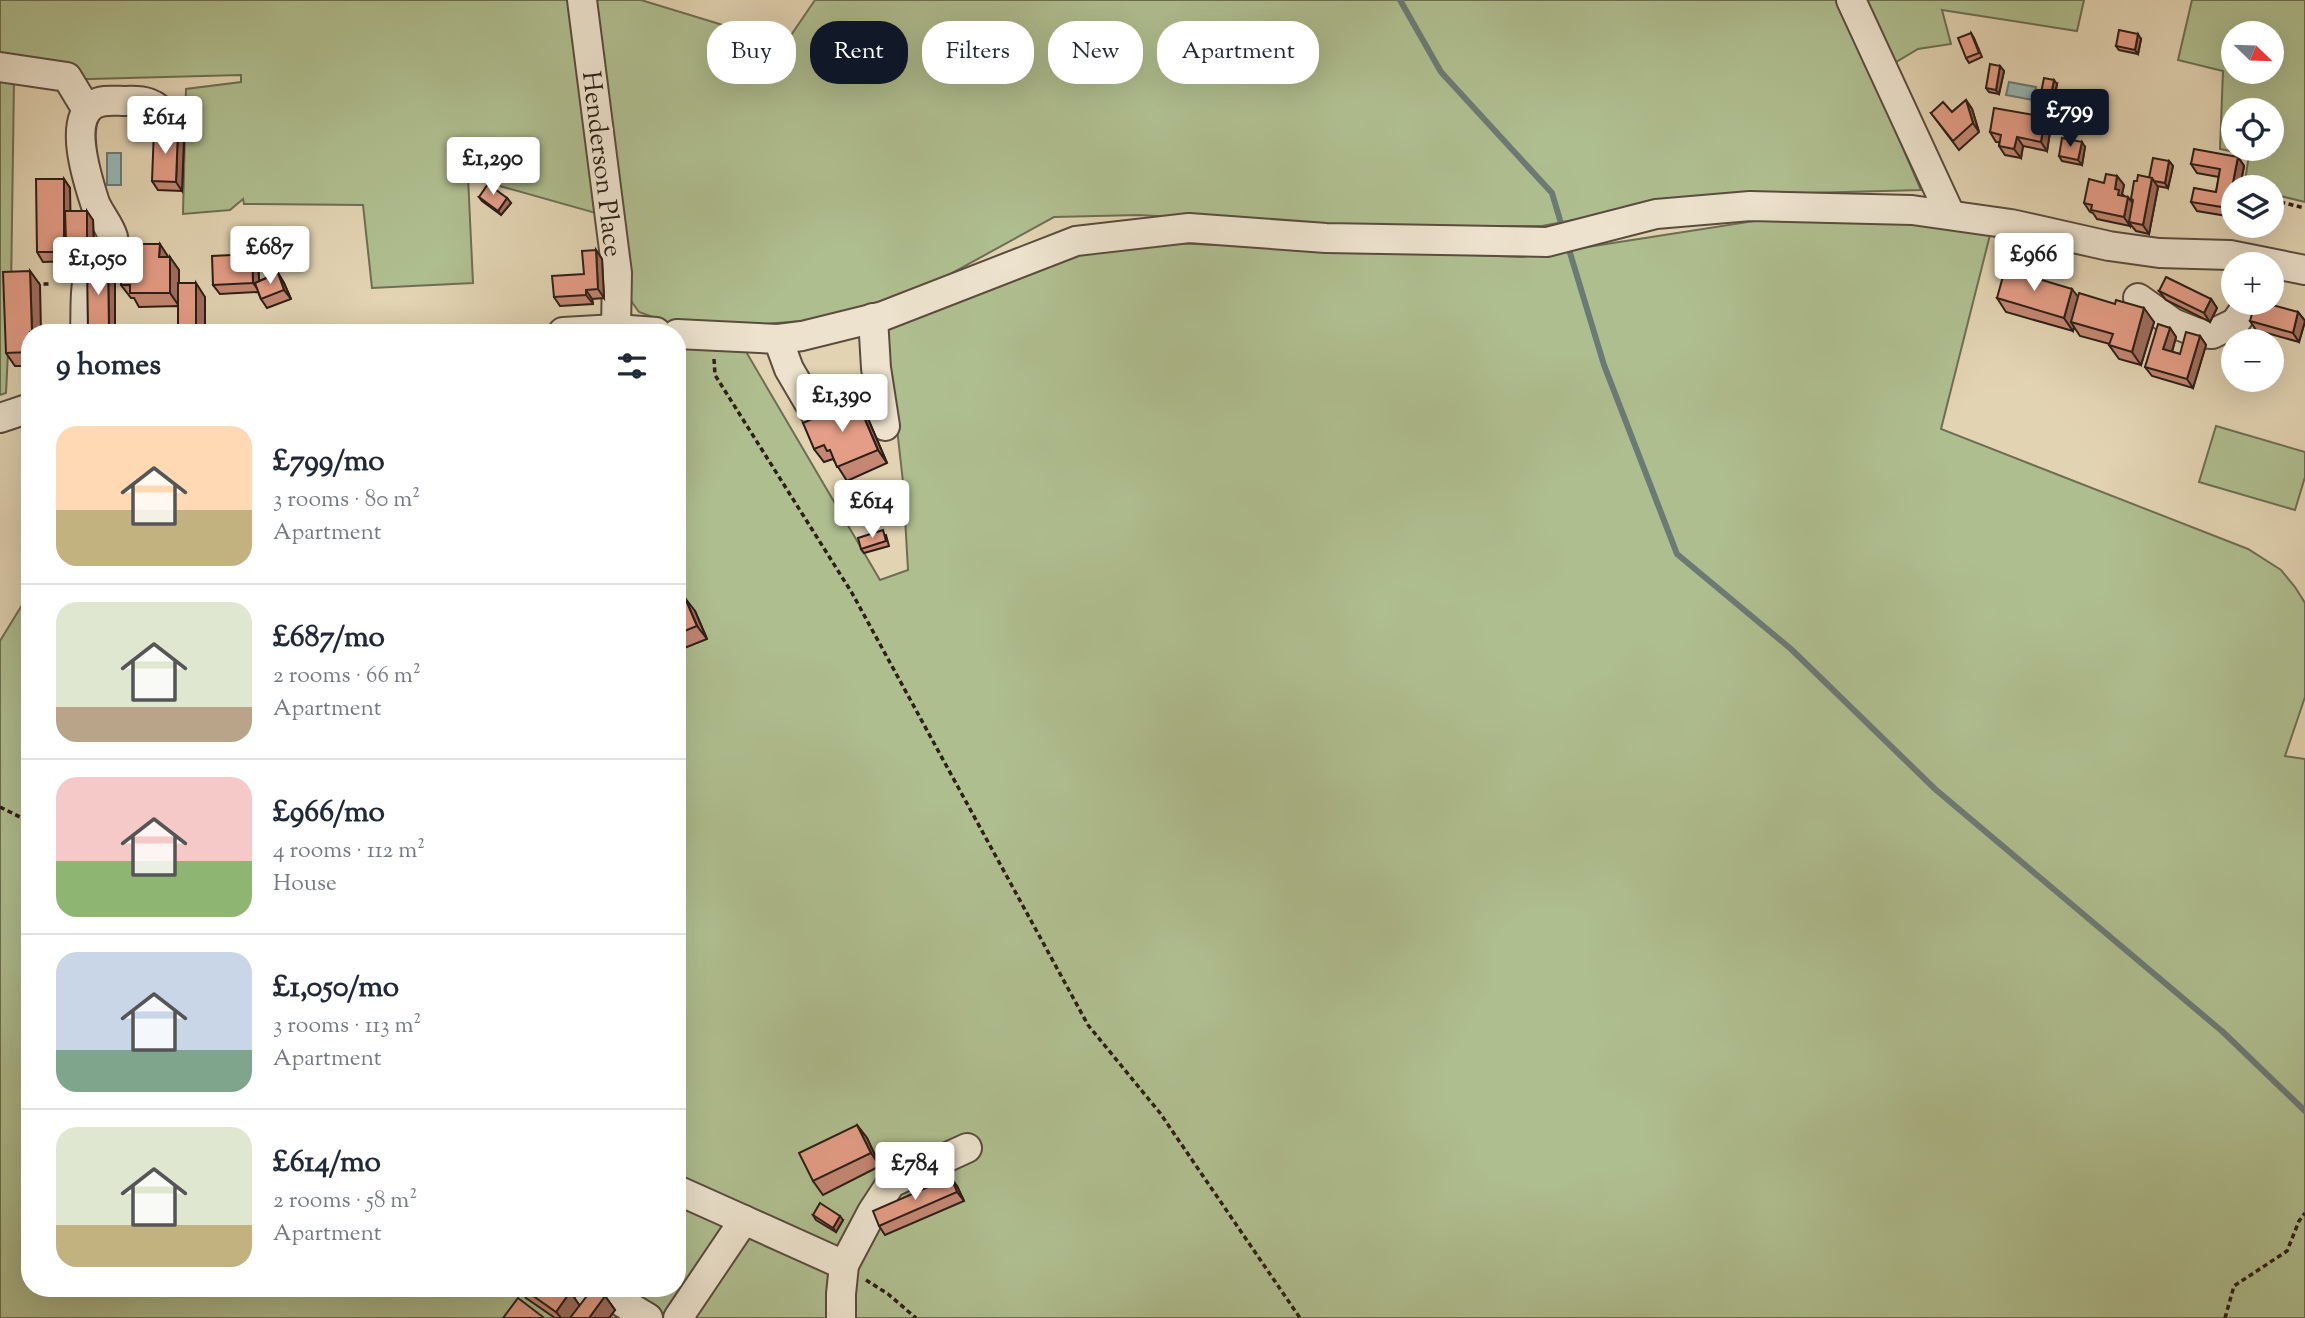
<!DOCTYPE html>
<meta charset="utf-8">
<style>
body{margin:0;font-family:"Sorts Mill Goudy",serif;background:#f6f6f7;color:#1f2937;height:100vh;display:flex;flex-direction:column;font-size:26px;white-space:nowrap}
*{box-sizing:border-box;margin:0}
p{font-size:23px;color:#747a83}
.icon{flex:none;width:38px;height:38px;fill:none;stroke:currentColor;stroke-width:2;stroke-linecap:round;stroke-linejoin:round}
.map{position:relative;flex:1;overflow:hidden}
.side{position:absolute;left:21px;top:324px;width:665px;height:973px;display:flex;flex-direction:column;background:#fff;border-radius:28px;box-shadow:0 7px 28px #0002}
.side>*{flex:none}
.banner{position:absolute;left:707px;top:21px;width:665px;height:63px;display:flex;gap:14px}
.needle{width:46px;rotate:113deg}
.fabs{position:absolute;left:2221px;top:21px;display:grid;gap:14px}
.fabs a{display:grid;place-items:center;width:63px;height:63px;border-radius:50%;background:#fff;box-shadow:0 7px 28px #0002;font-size:35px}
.price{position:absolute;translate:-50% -60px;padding:0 16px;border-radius:7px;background:#fff;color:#222;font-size:23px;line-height:46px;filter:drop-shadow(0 2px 4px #0008)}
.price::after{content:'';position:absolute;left:50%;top:42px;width:21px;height:16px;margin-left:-10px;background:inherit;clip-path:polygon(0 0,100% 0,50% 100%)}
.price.selected{background:#111827;color:#fff}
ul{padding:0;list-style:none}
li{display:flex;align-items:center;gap:21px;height:175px;padding:0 35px}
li+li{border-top:2px solid #e0e1e3}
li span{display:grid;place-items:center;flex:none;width:196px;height:140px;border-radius:21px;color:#555}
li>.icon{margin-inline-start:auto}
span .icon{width:84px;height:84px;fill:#fffc;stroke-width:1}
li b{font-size:30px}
h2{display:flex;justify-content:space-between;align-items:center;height:84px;padding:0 35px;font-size:30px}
.tag{padding:0 24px;border-radius:28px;background:#fff;box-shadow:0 7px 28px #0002;font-size:24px;line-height:63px}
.tag.selected{background:#111827;color:#fff}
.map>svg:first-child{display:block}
</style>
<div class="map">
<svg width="2305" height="1318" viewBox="0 0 2305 1318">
<rect width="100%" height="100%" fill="#e2d3b2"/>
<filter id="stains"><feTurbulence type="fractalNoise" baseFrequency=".00286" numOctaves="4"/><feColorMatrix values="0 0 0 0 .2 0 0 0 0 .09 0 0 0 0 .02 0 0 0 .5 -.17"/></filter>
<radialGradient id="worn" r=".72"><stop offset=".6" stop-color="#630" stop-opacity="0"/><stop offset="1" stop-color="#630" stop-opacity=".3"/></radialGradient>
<g fill="#afbe8f" stroke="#6e6e54" stroke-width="2" fill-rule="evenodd">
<polygon points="0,0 571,0 599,214 468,177 473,283 372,288 363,205 244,204 243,199 230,210 183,214 186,89 241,82 241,75 14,81 11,290 6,393 0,395"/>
<polygon points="591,0 641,0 785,44 815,0 1839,0 1921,190 1699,196 1542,226 1342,226 1139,215 1054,217 894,305 814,320 764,324 672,324 639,312 629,298"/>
<polygon points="1862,0 2084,0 2077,31 1942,10 1951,44 1918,49 1891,65"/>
<path d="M2192,0H2305V202L2272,194V187H2244L2249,155L2220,149L2223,71L2178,60ZM2233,33H2272V72H2233ZM2233,110H2272V149H2233Z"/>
<polygon points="1787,216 1923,220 1990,235 1941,429 2248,549 2281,570 2295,587 2305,603 2305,697 2285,756 2305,759 2305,1318 0,1318 0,641 30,592 30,1288 677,1288 677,344 745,350 880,580 908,570 903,482 886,330 994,282 1083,251 1169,243 1523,257"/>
<polygon points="2216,426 2305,452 2305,477 2295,510 2199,482"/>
</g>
<g fill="#96b6b3" stroke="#6c7a75" stroke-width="2">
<polygon points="2009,82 2036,87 2033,100 2006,95"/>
<rect x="107" y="153" width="14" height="32"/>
</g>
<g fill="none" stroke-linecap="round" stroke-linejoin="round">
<g stroke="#6c7a75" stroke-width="6">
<polyline points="1400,0 1441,72 1552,193 1563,230"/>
<polyline points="1567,243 1604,365 1677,554 1791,649 1935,789 2223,1032 2305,1111"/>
</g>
<defs>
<g id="minor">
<polyline points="582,0 617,273 616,329"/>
<polyline points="1851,0 1950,214"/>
<polyline points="0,67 67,77 87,110"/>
<polyline points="2138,298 2173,323 2198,333 2212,334 2235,323 2249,303"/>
<polyline points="873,318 876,368 885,426"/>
<path d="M85,332C86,313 84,288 90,269C95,254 110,256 113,237C109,224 100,215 95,203C88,181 68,121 93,105C102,99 114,101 125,101C143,100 157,102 167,119"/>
<polyline points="563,332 616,329 656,332"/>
<polyline points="677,334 778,339 802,336 883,316 1076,241 1189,228 1326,238 1547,242 1656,214 1750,206 1912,210 2011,224 2109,246 2159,253 2230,255 2305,270"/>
<polyline points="778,339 789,369 816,415"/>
<polyline points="0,418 30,408"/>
<polyline points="677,1190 744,1220"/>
<polyline points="578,1318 600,1289 648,1318"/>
<polyline points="678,1318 744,1220 844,1265"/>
<polyline points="841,1318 841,1294 844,1265 872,1212 891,1183 967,1148"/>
</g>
</defs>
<use href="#minor" stroke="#5b4c3e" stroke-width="32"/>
<g stroke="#2e1f18" stroke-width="3.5" stroke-dasharray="5 3.5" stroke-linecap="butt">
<polyline points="2272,200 2305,208"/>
<polyline points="35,284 51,284"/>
<polyline points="714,359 715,375 852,593 1088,1025 1160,1113 1300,1318"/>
<polyline points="0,807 30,822"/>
<polyline points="866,1280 888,1294 916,1318"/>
<polyline points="2225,1318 2234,1286 2287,1251 2299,1221 2305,1213"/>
</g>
<use href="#minor" stroke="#ece2cd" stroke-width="28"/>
</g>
<g fill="#c48773" stroke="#2e1f18" stroke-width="2">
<polygon points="1971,33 1974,38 1982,57 1969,63 1966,58"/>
<polygon points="2141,39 2138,54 2119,50 2116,46"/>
<polygon points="2000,66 2004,71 1999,94 1989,92 1986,88"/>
<polygon points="2057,84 2053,104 2044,103 2040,98"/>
<polygon points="1966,100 1972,109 1979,132 1959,150 1931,113 1952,112"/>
<polygon points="2045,117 2051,126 2047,151 2023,146 2021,158 2005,155 1999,146 1999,142 1996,142 1990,132"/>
<polygon points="184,139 182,191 158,190 152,181"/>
<polygon points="2085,147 2082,165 2062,161 2059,156"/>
<polygon points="2238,157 2244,166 2240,187 2233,187 2233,217 2197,211 2191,202 2216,192 2219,177 2197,173 2191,164"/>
<polygon points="2169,161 2173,166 2168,188 2157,186 2158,187 2149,234 2136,231 2130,224 2130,226 2097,219 2093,213 2090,212 2084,203 2104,183 2117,176 2124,185 2122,194 2133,203 2131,199 2137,181 2149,178"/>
<polygon points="64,179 70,188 70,211 93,220 94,251 72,251 71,249 71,261 43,262 37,252"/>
<polygon points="479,197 507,198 511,203 501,215 482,201"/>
<polygon points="596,250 602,259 604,298 592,299 593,304 560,306 554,297 584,274"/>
<polygon points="169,257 179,270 179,283 205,297 205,332 178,332 178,306 139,307 134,298 131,298 121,285"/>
<polygon points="258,263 259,281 278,273 284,283 291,299 267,308 261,299 258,292 220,294 213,285"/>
<polygon points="108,265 115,274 115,332 90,332 88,330"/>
<polygon points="30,271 40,285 30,332 30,366 15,366 6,353"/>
<polygon points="2159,291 2211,299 2217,308 2210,322 2166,300"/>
<polygon points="2078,297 2154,322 2141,365 2119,359 2109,345 2110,344 2080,336 2074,327 2073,331 2006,312 1997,298"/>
<polygon points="2298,312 2305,321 2299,342 2256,330 2250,321"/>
<polygon points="2170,328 2176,337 2172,352 2180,354 2200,336 2206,345 2193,388 2152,376 2145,367"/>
<polygon points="857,401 866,414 887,463 847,481 833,459 824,462 814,449 823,415"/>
<polygon points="886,535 889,546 864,553 861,549"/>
<polygon points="677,601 695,611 707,639 677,651"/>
<polygon points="857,1125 867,1138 880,1166 823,1195 813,1181"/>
<polygon points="957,1186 964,1201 885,1235 879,1226"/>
<polygon points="813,1215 843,1220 836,1232 816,1220"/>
<polygon points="519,1288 564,1288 570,1292 580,1306 605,1296 615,1310 609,1318 555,1318 526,1298"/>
</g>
<g fill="#a06e5e" stroke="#2e1f18" stroke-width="2">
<polygon points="2138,34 2141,39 2138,54 2135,50"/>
<polygon points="2000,66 2004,71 1999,94 1996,90"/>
<polygon points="2054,80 2057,84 2053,104 2050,100"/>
<polygon points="1966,100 1972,109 1979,132 1973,123"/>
<polygon points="2045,117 2051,126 2047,151 2041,142"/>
<polygon points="178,130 184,139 182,191 176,182"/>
<polygon points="2017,137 2023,146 2021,158 2014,149"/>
<polygon points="2082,142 2085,147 2082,165 2078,160"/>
<polygon points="2238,157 2244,166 2240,187 2233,187 2233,215 2228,208"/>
<polygon points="2169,161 2173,166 2168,188 2165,183"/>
<polygon points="2117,176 2124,185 2122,194 2126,199 2124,204 2115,189"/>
<polygon points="2152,178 2158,187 2149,234 2143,225"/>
<polygon points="64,179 70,188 71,242 66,242 71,249 71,261 64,252"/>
<polygon points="2128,197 2135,206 2129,222 2130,224 2130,226 2124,217"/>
<polygon points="507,198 511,203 501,215 498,211"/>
<polygon points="87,211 93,220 94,251 87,242"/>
<polygon points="160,244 169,258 159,257"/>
<polygon points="596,250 602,259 604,298 598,289"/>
<polygon points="252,254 258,263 260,292 253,283"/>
<polygon points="170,257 179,270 179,306 170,293"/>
<polygon points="108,265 115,274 115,332 111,332 109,329"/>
<polygon points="30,271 40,285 41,332 32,332"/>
<polygon points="278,273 284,283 291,299 284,290"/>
<polygon points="196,283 205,297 205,332 196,332"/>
<polygon points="2072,289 2082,302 2071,322 2074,327 2073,331 2064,318"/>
<polygon points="586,290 592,299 593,304 586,295"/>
<polygon points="2211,299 2217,308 2210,322 2204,313"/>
<polygon points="2144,308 2154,322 2141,365 2132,352"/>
<polygon points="2298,312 2305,321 2299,342 2293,333"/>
<polygon points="2170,328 2176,337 2170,358 2163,349"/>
<polygon points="2200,336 2206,345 2193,388 2187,379"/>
<polygon points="857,401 866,414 887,463 878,450"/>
<polygon points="685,598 695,611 707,639 697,626"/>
<polygon points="857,1125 867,1138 880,1166 871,1153"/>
<polygon points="951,1177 957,1186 964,1201 957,1192"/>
<polygon points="840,1216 843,1220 836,1232 833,1228"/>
<polygon points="570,1292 580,1306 571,1318 561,1318 556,1312"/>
<polygon points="605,1296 615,1310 609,1318 589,1318"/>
</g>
<g fill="#e49d86" stroke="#2e1f18" stroke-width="2">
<polygon points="2119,30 2138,34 2135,50 2116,46"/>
<polygon points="1971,33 1979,53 1966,58 1958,38"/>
<polygon points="1990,64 2000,66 1996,90 1986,88"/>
<polygon points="2044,78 2054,80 2050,100 2040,98"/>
<polygon points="1966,100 1973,123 1953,141 1931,113 1943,102 1952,112"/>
<polygon points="1994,108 2045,117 2041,142 2017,137 2014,149 1999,146 2001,135 1990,132"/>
<polygon points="154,129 178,130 176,182 152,181"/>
<polygon points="2062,138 2082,142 2078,160 2059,156"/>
<polygon points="2194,149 2238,157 2228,208 2191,202 2194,188 2216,192 2220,169 2191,164"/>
<polygon points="2153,158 2169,161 2165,183 2154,181 2152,178 2149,178"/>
<polygon points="2106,174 2117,176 2115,189 2119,190 2118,195 2128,197 2124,217 2091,210 2092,205 2084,203 2089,179 2104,183"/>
<polygon points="2138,175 2152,178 2143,225 2129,222 2133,200 2131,199 2134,181 2137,181"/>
<polygon points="36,179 64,179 64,252 37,252"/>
<polygon points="488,184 507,198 498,211 479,197"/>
<polygon points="65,211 87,211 87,242 66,242"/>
<polygon points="130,244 160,244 159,257 170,257 170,293 130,293 130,285 121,285 121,257 130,257"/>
<polygon points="596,250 598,289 586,290 586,295 554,297 552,276 584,274 582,251"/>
<polygon points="252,254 253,283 213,285 212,256"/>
<polygon points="87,265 108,265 109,329 88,330"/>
<polygon points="2005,269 2072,289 2064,318 1997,298"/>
<polygon points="30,271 32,332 30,332 30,352 6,353 3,272"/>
<polygon points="278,273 284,290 261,299 255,283"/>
<polygon points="2166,277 2211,299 2204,313 2159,291"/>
<rect x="178" y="283" width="18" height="49"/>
<polygon points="2079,293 2115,304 2116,300 2144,308 2132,352 2109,345 2113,334 2071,322"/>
<polygon points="2255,303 2265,303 2298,312 2293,333 2250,321"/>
<polygon points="2158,324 2170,328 2163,349 2180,354 2186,332 2200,336 2187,379 2145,367"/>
<polygon points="857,401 878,450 837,467 830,450 827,451 824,445 814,449 803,423 812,419 816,414 823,415"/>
<polygon points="883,530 886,541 861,549 858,538"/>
<polygon points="685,598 697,626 677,634 677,601"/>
<polygon points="857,1125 871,1153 813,1181 799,1153"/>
<polygon points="951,1177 957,1192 879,1226 873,1211"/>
<polygon points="820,1203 840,1216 833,1228 813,1215"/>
<polygon points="522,1288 564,1288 570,1292 556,1312"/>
<polygon points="593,1288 595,1288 605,1296 589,1318 570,1318"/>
<polygon points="518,1298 543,1317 542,1318 503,1318"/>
</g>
<g text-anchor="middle" stroke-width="7" stroke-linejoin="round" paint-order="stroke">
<g font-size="26" fill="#2e1f18" stroke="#ece2cd">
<text transform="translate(603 164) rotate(83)" y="9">Henderson Place</text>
</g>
</g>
<rect width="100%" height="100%" filter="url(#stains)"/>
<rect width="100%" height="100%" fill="url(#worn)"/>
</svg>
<div class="fabs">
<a><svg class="needle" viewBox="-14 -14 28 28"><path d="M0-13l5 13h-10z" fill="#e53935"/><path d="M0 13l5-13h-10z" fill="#747a83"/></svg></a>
<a><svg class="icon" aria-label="locate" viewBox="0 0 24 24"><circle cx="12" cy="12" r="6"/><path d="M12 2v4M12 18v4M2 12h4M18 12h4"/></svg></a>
<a><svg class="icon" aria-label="layers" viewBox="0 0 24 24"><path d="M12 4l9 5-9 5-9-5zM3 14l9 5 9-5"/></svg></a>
<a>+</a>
<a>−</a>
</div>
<b class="price selected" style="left:2070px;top:149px">£799</b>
<b class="price" style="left:165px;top:156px">£614</b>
<b class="price" style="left:493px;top:197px">£1,290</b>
<b class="price" style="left:270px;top:286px">£687</b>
<b class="price" style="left:2034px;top:293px">£966</b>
<b class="price" style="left:98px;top:297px">£1,050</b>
<b class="price" style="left:842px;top:434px">£1,390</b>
<b class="price" style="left:872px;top:540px">£614</b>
<b class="price" style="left:915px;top:1202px">£784</b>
<div class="banner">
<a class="tag">Buy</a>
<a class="tag selected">Rent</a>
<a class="tag">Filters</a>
<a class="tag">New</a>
<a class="tag">Apartment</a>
</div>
<section class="side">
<h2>9 homes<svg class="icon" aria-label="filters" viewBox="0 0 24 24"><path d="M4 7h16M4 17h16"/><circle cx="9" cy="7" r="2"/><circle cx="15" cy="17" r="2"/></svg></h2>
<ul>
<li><span style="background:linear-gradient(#ffd9b3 60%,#c2b280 0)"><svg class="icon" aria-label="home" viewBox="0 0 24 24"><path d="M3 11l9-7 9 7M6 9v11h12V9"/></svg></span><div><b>£799/mo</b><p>3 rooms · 80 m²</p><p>Apartment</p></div></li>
<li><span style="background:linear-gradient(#dfe7d0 75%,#b9a48a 0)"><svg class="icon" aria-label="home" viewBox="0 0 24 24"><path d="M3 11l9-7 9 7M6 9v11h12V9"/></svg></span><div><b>£687/mo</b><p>2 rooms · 66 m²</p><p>Apartment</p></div></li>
<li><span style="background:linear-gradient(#f6c9c9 60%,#8fb573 0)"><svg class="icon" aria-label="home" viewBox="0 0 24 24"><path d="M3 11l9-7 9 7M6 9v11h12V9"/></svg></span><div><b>£966/mo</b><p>4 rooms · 112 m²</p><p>House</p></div></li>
<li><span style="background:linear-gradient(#c9d6e8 70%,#7fa58c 0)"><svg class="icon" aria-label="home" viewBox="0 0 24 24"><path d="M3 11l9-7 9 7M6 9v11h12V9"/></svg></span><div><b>£1,050/mo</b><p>3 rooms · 113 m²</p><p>Apartment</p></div></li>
<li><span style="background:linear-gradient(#dfe7d0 70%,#c2b280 0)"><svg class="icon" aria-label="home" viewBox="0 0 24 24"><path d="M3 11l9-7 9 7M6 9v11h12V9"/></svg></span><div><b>£614/mo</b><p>2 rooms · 58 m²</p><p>Apartment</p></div></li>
</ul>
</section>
</div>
